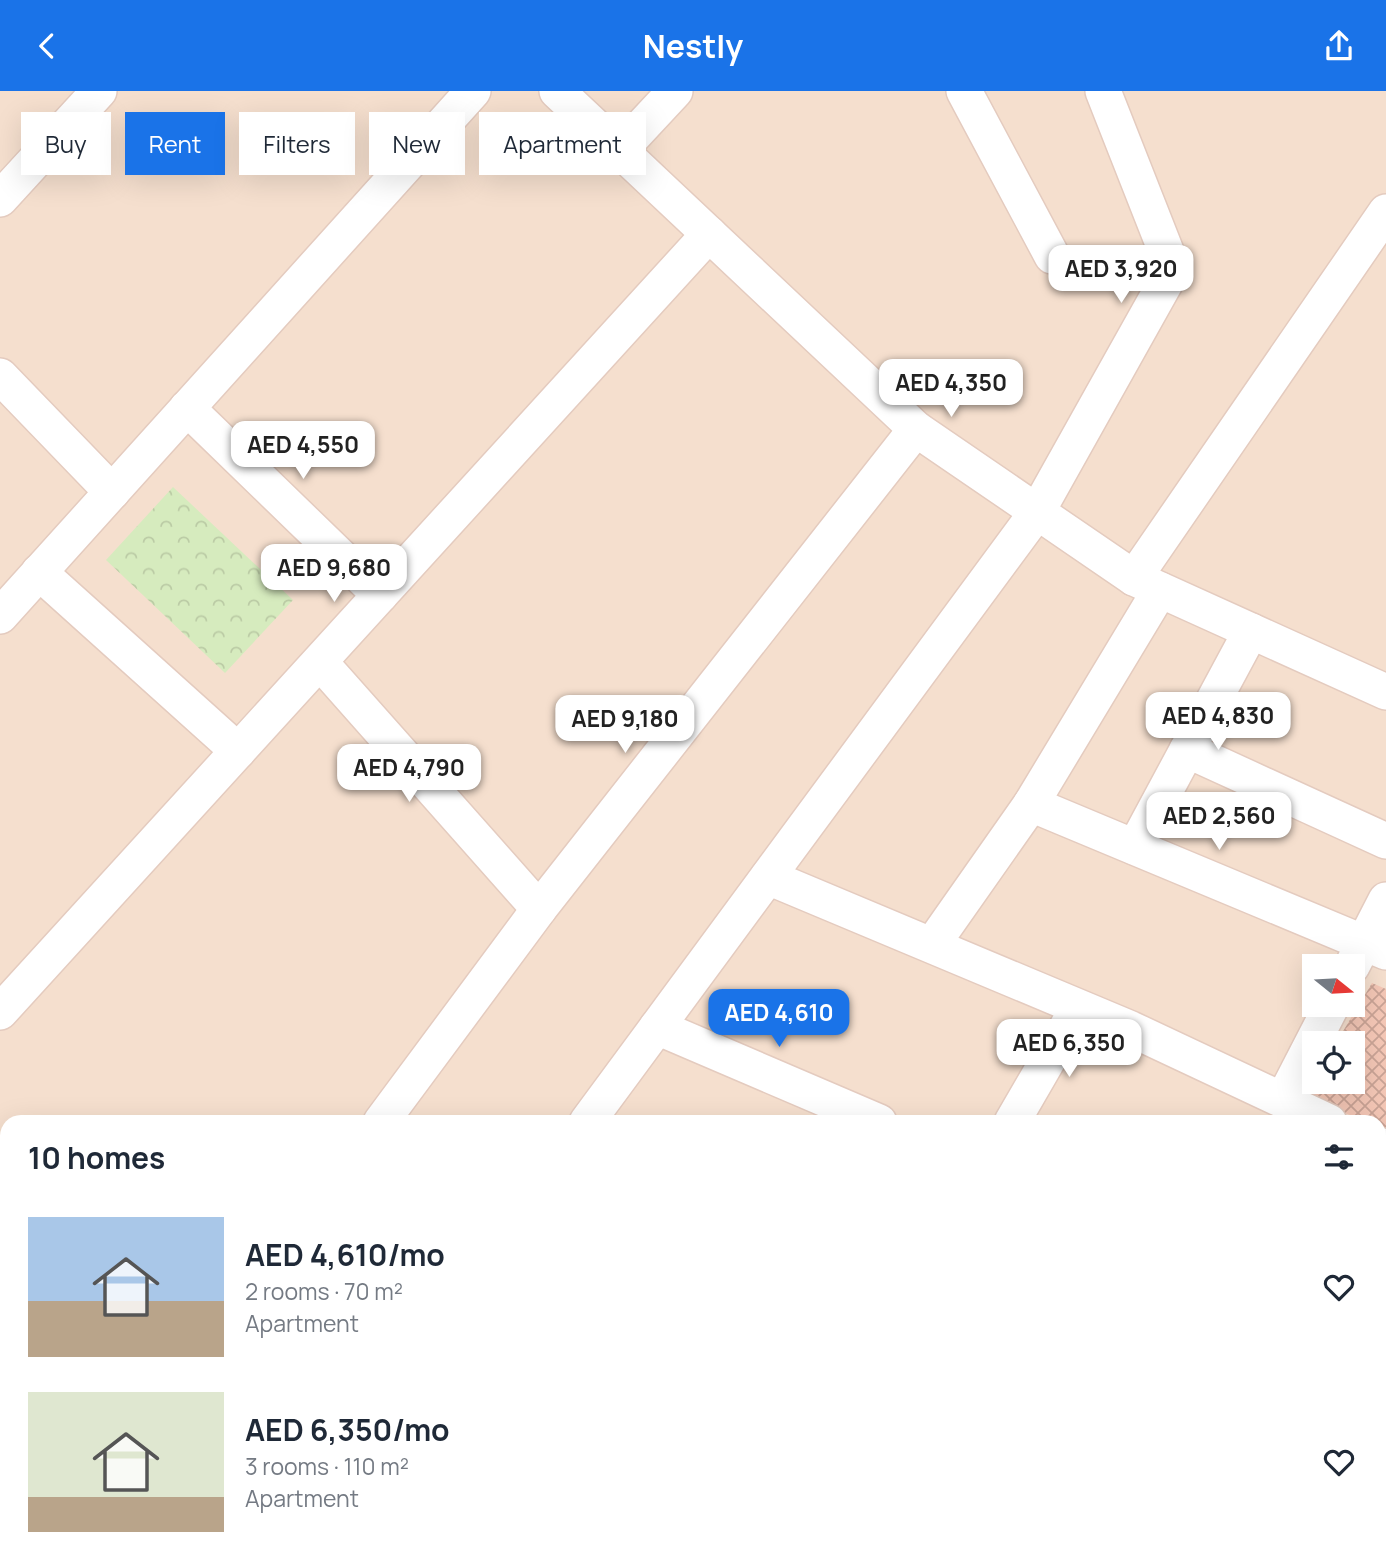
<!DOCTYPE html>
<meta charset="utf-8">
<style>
body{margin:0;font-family:Manrope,sans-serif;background:#f6f6f7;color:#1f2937;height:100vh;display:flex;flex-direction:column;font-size:26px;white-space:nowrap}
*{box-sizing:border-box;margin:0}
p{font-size:23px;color:#747a83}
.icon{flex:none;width:38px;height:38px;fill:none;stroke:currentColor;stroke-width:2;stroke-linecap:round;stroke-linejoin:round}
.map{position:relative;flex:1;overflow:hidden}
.details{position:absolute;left:0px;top:1024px;width:1386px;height:450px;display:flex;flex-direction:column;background:#fff;border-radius:21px 21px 0 0;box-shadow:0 7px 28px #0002}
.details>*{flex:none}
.hud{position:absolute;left:21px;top:21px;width:700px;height:63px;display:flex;gap:14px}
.needle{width:46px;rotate:108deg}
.controls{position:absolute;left:1302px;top:863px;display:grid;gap:14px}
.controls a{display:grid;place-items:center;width:63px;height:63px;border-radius:0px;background:#fff;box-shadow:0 7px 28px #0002;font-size:35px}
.price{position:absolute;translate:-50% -60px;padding:0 16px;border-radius:14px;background:#fff;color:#222;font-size:23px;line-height:46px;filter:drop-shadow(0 2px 4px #0008)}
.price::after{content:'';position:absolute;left:50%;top:42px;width:21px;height:16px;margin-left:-10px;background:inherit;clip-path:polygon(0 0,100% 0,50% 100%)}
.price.active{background:#1a73e8;color:#fff}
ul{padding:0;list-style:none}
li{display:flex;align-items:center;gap:21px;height:175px;padding:0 28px}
li span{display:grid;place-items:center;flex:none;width:196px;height:140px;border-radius:0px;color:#555}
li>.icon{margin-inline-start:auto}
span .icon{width:84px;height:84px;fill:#fffc;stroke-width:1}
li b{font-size:30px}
h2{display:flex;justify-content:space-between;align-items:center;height:84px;padding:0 28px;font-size:30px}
.chip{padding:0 24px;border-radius:0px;background:#fff;box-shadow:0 7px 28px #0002;font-size:24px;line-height:63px}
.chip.active{background:#1a73e8;color:#fff}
header{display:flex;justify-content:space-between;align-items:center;height:91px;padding:0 28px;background:#1a73e8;color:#fff;font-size:32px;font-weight:700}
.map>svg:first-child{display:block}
</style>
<header><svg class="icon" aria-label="back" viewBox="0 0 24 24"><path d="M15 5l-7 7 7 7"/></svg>Nestly<svg class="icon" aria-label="share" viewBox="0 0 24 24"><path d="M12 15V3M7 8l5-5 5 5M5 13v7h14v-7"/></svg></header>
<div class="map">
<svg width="1386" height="1472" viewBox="0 0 1386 1472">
<defs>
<pattern id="park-crowns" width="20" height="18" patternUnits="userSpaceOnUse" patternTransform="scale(1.75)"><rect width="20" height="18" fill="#d6ebbe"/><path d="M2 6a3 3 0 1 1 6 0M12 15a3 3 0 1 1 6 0" fill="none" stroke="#bbcba5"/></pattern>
<pattern id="building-cross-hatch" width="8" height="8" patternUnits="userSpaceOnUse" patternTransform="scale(1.75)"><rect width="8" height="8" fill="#f4c7b6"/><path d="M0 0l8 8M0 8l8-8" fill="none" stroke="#caa496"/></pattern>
</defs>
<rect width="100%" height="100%" fill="#fdeee0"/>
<path fill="#f5dfce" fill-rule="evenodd" d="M0,0H1386V1472H0ZM1314,875H1353V914H1314ZM1314,952H1353V990H1314ZM7,1031H1379V1466H7Z"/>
<polygon fill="url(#park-crowns)" points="173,396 293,509 225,582 106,469"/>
<polygon fill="url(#building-cross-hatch)" points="1372,892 1386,898 1386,1038 1379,1035 1379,1031 1368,1031 1303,1006 1312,990 1353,990 1353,952 1336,952"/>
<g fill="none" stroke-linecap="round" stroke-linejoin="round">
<defs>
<g id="street">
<polyline points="557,0 916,338 1134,487 1386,601"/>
<polyline points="964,0 1052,165"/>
<polyline points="620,59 675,0"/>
<polyline points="0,108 99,0"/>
<polyline points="0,285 112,401"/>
<polyline points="187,317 380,504"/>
<polyline points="39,481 238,660"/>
<polyline points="1134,487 1386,121"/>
<polyline points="0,525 473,0"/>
<polyline points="320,571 539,818"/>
<polyline points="1187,659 1386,750"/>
<polyline points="1031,713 1386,861"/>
<polyline points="1135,756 1251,540"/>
<polyline points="768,786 1131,938 1329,1031"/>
<polyline points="932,854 1031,713 1160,499"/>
<polyline points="1352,875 1386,809"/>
<polyline points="0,921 709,143"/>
<polyline points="657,936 879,1031"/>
<polyline points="1283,1009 1332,914"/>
<polyline points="381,1031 539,818 916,338"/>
<polyline points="587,1031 1037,421 1173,178 1103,0"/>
<polyline points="1012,1031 1078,917"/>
<polyline points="1379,1054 1386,1058"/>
<polyline points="1379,1264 1386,1267"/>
<polyline points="0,1319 7,1312"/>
<polyline points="0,1345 7,1353"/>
<polyline points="1379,1462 1386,1465"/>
<polyline points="218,1472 224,1466"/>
<polyline points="567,1472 569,1466"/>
<polyline points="757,1472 760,1466"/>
<polyline points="1032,1472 1035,1466"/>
</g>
</defs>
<use href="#street" stroke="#e4cbbf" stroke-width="38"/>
<use href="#street" stroke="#fff" stroke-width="35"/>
</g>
</svg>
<div class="controls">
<a><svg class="needle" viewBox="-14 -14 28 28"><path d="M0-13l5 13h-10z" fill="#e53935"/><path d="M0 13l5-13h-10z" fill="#747a83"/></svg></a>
<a><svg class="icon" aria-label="locate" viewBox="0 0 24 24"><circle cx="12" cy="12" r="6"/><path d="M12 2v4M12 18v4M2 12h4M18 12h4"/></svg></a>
</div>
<b class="price" style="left:1121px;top:214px">AED 3,920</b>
<b class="price" style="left:951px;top:328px">AED 4,350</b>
<b class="price" style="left:303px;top:390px">AED 4,550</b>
<b class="price" style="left:334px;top:513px">AED 9,680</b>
<b class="price" style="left:1218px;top:661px">AED 4,830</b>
<b class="price" style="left:625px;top:664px">AED 9,180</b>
<b class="price" style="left:409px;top:713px">AED 4,790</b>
<b class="price" style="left:1219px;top:761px">AED 2,560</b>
<b class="price active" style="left:779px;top:958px">AED 4,610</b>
<b class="price" style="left:1069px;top:988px">AED 6,350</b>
<div class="hud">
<a class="chip">Buy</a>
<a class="chip active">Rent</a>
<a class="chip">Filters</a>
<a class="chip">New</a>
<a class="chip">Apartment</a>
</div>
<section class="details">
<h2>10 homes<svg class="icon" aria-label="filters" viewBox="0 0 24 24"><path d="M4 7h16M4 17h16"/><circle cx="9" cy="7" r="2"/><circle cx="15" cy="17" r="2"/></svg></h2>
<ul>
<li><span style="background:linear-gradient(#a9c7e8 60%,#b9a48a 0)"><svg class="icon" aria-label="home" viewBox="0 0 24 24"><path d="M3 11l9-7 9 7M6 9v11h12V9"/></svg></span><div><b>AED 4,610/mo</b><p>2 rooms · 70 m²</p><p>Apartment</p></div><svg class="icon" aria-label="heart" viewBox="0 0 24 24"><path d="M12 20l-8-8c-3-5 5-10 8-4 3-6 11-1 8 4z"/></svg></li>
<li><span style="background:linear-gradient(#dfe7d0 75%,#b9a48a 0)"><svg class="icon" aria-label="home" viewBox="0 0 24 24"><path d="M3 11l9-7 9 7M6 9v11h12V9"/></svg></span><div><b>AED 6,350/mo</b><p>3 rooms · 110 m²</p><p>Apartment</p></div><svg class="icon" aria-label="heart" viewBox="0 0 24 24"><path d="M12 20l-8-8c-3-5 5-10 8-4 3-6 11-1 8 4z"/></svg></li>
</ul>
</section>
</div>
